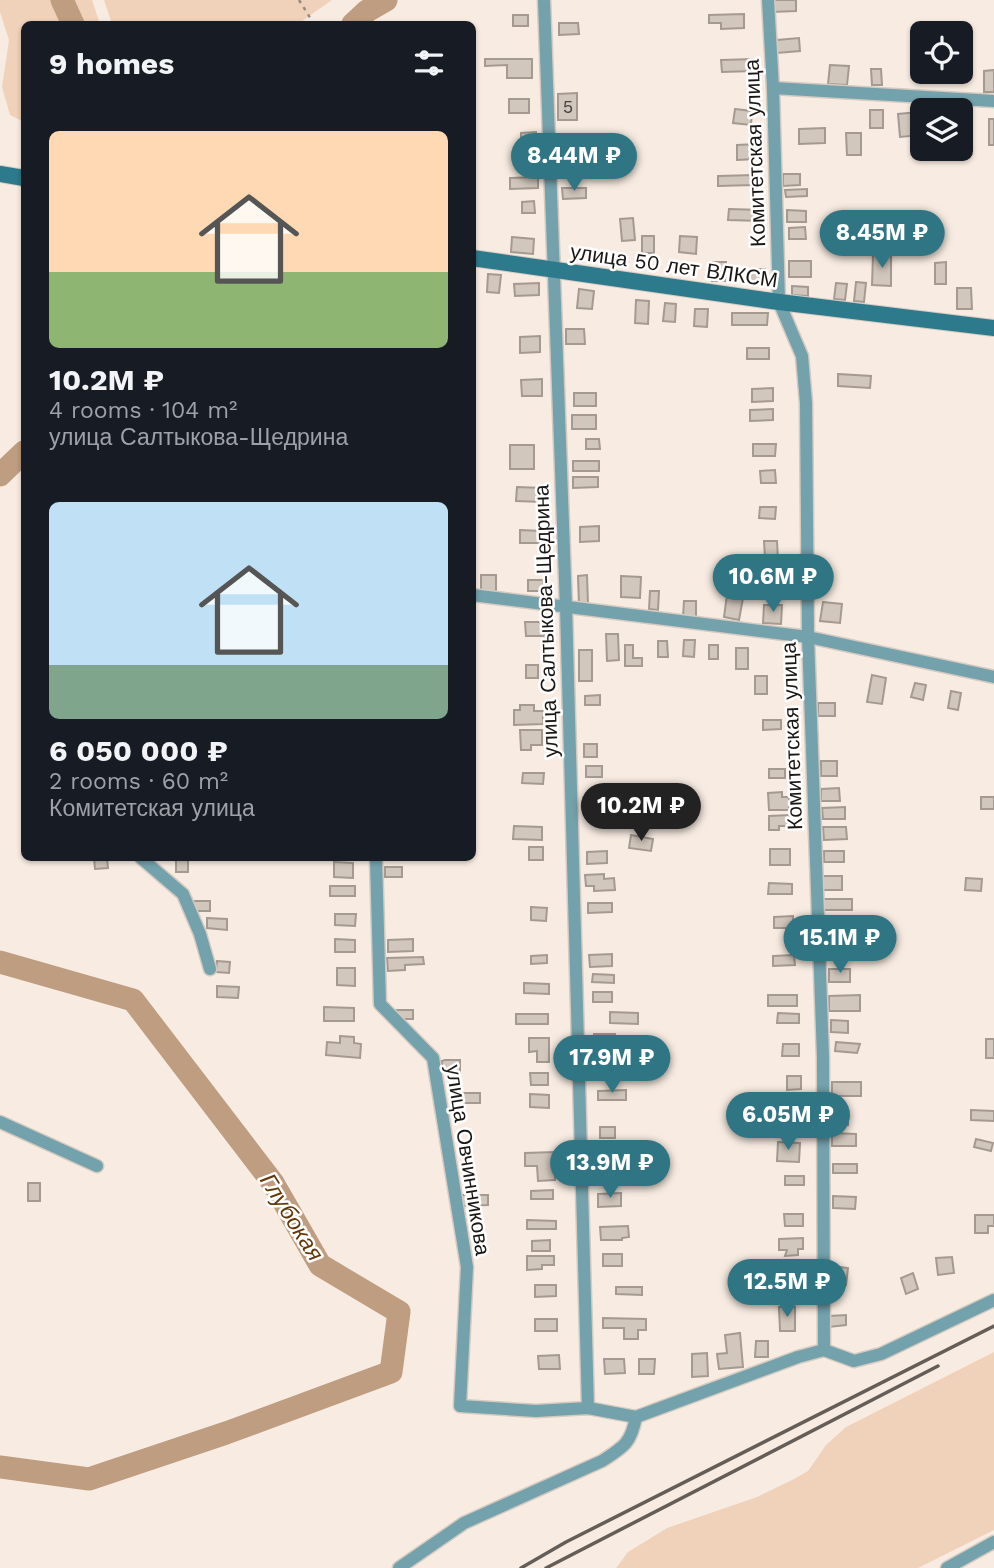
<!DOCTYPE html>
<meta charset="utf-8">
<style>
body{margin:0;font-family:"Work Sans",sans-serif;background:#20242c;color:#f1f3f6;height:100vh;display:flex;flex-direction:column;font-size:26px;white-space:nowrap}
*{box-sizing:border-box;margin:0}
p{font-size:23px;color:#9ea1a6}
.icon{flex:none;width:38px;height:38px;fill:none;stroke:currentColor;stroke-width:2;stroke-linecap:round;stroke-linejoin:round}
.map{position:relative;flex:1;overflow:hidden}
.drawer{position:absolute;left:21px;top:21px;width:455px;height:840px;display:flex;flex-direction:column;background:#171b24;border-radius:10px;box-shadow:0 2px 5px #0004}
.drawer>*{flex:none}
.tools{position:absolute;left:910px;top:21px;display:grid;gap:14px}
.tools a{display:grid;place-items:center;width:63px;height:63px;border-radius:10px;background:#171b24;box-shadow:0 2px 5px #0004;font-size:35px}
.price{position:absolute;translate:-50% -60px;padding:0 16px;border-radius:24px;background:#307584;color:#fff;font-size:23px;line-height:46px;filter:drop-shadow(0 2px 4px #0008)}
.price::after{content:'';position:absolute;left:50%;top:42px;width:21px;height:16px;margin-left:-10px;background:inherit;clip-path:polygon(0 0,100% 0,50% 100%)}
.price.selected{background:#222;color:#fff}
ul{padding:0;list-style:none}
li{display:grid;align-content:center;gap:14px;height:371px;padding:0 28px}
li span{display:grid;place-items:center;height:217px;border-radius:10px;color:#555}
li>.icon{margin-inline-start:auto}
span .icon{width:126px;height:126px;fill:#fffc;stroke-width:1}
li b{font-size:30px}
h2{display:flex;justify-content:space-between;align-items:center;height:84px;padding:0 28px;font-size:30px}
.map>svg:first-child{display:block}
</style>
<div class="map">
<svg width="994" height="1568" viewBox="0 0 994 1568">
<rect width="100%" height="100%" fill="#f8ece2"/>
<g fill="#f0d2ba">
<polygon points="0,0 92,0 100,24 24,24 24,122 10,115 2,87 9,40 0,12"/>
<polygon points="104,0 332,0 298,24 112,24"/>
<polygon points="994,1352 994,1530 918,1568 616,1568 628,1552 667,1528 757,1497 794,1479 808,1471 826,1445 846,1427"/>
</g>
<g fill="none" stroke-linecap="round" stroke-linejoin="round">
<g stroke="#bf9d81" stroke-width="23">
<polyline points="62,0 73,24"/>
<polyline points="353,24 367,11 386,0"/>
<polyline points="0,475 24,452"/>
<polyline points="0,962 133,1000 273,1183 320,1265 399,1312 391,1372 226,1433 89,1479 0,1467"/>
</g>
</g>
<g fill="#d2c7bd" stroke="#a59a91" stroke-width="2">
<polygon points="772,0 796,0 796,11 772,12"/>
<polygon points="744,14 744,28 721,29 721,23 709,23 709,15"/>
<rect x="513" y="15" width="15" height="11"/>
<polygon points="559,23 578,23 579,34 559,35"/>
<polygon points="799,38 800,51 777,53 777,40"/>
<polygon points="485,59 532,59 532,78 507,78 507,65 485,66"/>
<polygon points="754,59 754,71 722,72 721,60"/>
<polygon points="830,65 849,66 847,85 828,84"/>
<polygon points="871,69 881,69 882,85 872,85"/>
<polygon points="994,70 994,92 984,92 984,71"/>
<polygon points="577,93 577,120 558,120 558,94"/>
<rect x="509" y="99" width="20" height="14"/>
<polygon points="735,109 752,111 751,125 733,123"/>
<rect x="870" y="110" width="13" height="18"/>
<polygon points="918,112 920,135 900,137 898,114"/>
<rect x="989" y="119" width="5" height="26"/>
<polygon points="825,128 825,143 799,144 799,129"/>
<polygon points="536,132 537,141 521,142 521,133"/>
<polygon points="846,133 861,133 861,155 847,155"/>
<polygon points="564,142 583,143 583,159 564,158"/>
<polygon points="756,144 757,159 737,160 737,145"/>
<polygon points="783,174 800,174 800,185 783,186"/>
<polygon points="754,175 754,185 718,186 718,176"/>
<polygon points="538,177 538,188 510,189 510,178"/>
<polygon points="562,188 586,188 586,198 563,199"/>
<polygon points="807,189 807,196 786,197 785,190"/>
<polygon points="534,201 535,213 522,213 522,202"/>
<polygon points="729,209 761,210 761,221 728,220"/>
<polygon points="787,210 806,211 806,222 787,222"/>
<polygon points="633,218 635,240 622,241 620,219"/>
<polygon points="805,227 806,239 789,239 789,228"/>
<rect x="642" y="236" width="12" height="17"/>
<polygon points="680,236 697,237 696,254 679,252"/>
<polygon points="512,237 534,239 533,254 511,252"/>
<polygon points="873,255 891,255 891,286 872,285"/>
<rect x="789" y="261" width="22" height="16"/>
<polygon points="713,262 726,262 725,281 712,281"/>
<polygon points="946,262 946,284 935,284 935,263"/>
<polygon points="765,269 765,282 743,283 743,270"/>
<polygon points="488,274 501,275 499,293 487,292"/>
<polygon points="856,282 866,283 864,302 854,301"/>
<polygon points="539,283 539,295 515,296 514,284"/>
<polygon points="836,283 847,284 845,300 834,299"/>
<polygon points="792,286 808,287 808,296 792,295"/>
<polygon points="957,288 971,288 972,309 957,309"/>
<polygon points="579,289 594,291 592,309 577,308"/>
<polygon points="636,300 649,301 648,324 635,323"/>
<polygon points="665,303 676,304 675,322 663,321"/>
<polygon points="695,309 708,309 707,327 694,326"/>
<polygon points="732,313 768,313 767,325 732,325"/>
<polygon points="566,329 584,329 585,344 566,344"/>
<polygon points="540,336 540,352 520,353 520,337"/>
<rect x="747" y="348" width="22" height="11"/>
<polygon points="838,374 871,376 870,388 838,386"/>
<polygon points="542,379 542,396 522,396 521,380"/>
<polygon points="773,388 773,401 752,402 752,389"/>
<rect x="574" y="393" width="22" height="13"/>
<polygon points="773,409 773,420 750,421 750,410"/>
<rect x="572" y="415" width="24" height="14"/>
<polygon points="586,439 599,439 600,449 586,449"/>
<polygon points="753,444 776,444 775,456 753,456"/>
<rect x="510" y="445" width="24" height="24"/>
<rect x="573" y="461" width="26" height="10"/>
<polygon points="775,470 776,483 761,483 760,471"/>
<polygon points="573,477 598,477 598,487 573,488"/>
<polygon points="517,487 542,488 542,502 516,501"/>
<polygon points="760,507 776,507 775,519 759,518"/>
<polygon points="599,526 599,541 580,542 580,527"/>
<polygon points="520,530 542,531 542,543 520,543"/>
<polygon points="764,541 777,541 778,559 765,559"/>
<rect x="481" y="575" width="15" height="16"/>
<polygon points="587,575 588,604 579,605 578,576"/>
<polygon points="621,576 641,577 640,598 621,597"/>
<polygon points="528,580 543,580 544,591 528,591"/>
<rect x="761" y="580" width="24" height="12"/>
<polygon points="650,591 659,591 658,610 649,609"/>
<polygon points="727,595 743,598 739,620 724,617"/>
<polygon points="684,601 696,601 696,617 683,617"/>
<polygon points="823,602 842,604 840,623 820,621"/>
<polygon points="764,605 782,605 781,624 763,623"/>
<polygon points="525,622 544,622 544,636 526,636"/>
<polygon points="606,634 618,634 619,660 607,661"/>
<polygon points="684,640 695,640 694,657 683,656"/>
<polygon points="658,641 667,641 668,657 658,657"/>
<polygon points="625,645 633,645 633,658 642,658 642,666 625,666"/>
<rect x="709" y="645" width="9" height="14"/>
<rect x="736" y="648" width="12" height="21"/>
<rect x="579" y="650" width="13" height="31"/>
<rect x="526" y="665" width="12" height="13"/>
<polygon points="872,675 886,678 882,704 867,702"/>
<rect x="755" y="676" width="12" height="18"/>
<polygon points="915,683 926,685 923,700 911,697"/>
<polygon points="951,691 961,693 958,710 948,708"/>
<polygon points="600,695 600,705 585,705 585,696"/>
<rect x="818" y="703" width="17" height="13"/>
<polygon points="520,705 534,705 534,711 543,711 543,724 514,725 514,710 520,710"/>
<polygon points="763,720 781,720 781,729 763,730"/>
<polygon points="520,730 542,730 542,745 531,745 531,750 521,750"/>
<rect x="584" y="744" width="13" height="13"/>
<rect x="821" y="761" width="16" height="15"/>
<rect x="586" y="766" width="16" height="11"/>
<rect x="769" y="769" width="16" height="9"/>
<polygon points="523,773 544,773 543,784 522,783"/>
<polygon points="839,788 840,801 821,801 821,789"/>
<rect x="600" y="789" width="16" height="9"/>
<polygon points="782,792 782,797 789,797 789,810 769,810 768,793"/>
<rect x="981" y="797" width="13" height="12"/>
<polygon points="845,807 845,819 823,819 822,808"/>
<polygon points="790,815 790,826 779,826 779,830 769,830 769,816"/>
<polygon points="514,826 542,827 542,840 513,839"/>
<polygon points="823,827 846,827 847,839 824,840"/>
<polygon points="631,835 653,839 651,851 629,848"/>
<rect x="529" y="847" width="14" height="13"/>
<rect x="770" y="849" width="20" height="16"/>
<polygon points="607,851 607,863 587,864 587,852"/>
<rect x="824" y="851" width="20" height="11"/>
<polygon points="94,858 107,858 108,868 95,869"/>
<rect x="176" y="860" width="12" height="12"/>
<polygon points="334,862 353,863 353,878 334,877"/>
<rect x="385" y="867" width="17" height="10"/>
<polygon points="604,874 604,879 614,878 615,890 594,891 594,886 586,886 585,875"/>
<rect x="823" y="876" width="19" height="14"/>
<polygon points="966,878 982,879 981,891 965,890"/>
<polygon points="769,883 792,884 792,894 768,894"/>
<rect x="330" y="886" width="25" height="10"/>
<rect x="822" y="899" width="30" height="11"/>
<rect x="192" y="901" width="18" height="10"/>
<polygon points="588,903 612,903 612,912 588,913"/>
<polygon points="531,907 547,908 546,921 531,920"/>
<polygon points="335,914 356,914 355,926 335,925"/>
<polygon points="793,916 793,928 774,928 774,917"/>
<polygon points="207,918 227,919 227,930 207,928"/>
<rect x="824" y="921" width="30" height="10"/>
<polygon points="335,939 355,940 355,952 335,952"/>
<polygon points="413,939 413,951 388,952 388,940"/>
<polygon points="828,945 847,945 847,957 828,958"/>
<polygon points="612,954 612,966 590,967 589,955"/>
<polygon points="547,955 547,963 531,964 531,956"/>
<polygon points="794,955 795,965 773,966 773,956"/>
<polygon points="423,957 424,964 405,965 405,970 388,971 387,958"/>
<polygon points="217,961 230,962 229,973 216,972"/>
<polygon points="337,968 355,968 355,986 337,985"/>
<rect x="829" y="969" width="21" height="13"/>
<polygon points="593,974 614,975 614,983 592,982"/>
<polygon points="524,983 549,984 549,994 524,993"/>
<polygon points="217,986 239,987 238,998 217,997"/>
<rect x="593" y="992" width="19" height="10"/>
<rect x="768" y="995" width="29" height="11"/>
<polygon points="860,995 860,1011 829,1011 829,996"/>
<polygon points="324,1007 354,1008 354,1021 324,1021"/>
<rect x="397" y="1010" width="16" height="9"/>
<polygon points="610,1012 638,1013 638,1024 610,1023"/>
<polygon points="778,1013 799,1014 799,1023 777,1023"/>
<rect x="516" y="1014" width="32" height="10"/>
<polygon points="831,1020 848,1021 848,1033 831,1032"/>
<polygon points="594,1034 615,1034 615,1046 594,1047"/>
<polygon points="340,1036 354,1037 354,1043 361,1044 360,1058 326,1055 327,1042 340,1043"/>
<polygon points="529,1038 549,1038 549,1062 537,1062 537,1051 529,1052"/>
<rect x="986" y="1039" width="8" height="19"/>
<polygon points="836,1042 860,1044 857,1053 835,1051"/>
<polygon points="783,1044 799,1044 799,1056 782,1056"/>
<polygon points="624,1053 625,1068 604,1069 604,1054"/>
<polygon points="445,1060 460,1060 460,1072 442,1072 442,1061"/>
<polygon points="530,1073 548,1073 548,1085 531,1085"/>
<polygon points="787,1076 801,1076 801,1089 787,1090"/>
<rect x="832" y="1082" width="29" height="14"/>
<polygon points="626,1090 626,1100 598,1100 598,1091"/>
<rect x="462" y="1093" width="18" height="10"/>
<polygon points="530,1094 549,1095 549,1108 530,1107"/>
<rect x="775" y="1106" width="13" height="14"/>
<polygon points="971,1110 994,1111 994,1121 971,1120"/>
<polygon points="848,1115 848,1125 834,1126 833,1116"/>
<rect x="600" y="1127" width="15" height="11"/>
<polygon points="832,1133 856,1134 856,1146 832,1146"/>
<polygon points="976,1139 993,1143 991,1151 974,1147"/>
<polygon points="778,1142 800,1143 799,1162 777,1161"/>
<polygon points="555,1152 555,1180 538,1181 537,1166 525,1166 525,1153"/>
<rect x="600" y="1158" width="15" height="12"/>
<rect x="833" y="1164" width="24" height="9"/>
<rect x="785" y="1176" width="19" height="9"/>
<rect x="28" y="1183" width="12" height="18"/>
<polygon points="553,1190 553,1199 531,1199 531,1191"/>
<polygon points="621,1193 621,1206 598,1207 598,1194"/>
<polygon points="460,1195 488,1195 488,1205 461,1206"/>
<polygon points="833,1196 856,1197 855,1209 833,1208"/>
<polygon points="784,1214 803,1214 803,1226 785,1226"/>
<polygon points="975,1215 994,1215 994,1226 988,1226 988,1233 975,1233"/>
<polygon points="527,1220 556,1221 556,1229 527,1229"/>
<polygon points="628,1226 629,1237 622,1238 622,1240 601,1240 600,1227"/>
<polygon points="803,1238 803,1249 798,1249 798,1255 785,1256 787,1250 779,1250 779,1239"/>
<polygon points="550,1240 550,1251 532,1251 532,1241"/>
<rect x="603" y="1254" width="19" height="12"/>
<polygon points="527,1256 554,1256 554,1265 542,1265 542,1269 527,1270"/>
<polygon points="952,1257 954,1273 938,1275 936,1258"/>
<polygon points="833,1266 848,1268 846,1285 832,1284"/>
<polygon points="913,1273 918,1289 906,1294 901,1278"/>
<rect x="785" y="1275" width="19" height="11"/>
<polygon points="535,1285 556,1285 556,1296 535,1297"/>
<polygon points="616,1287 642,1287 642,1295 616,1294"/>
<polygon points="779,1307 795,1307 795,1331 780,1331"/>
<polygon points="846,1315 846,1325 829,1327 829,1316"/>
<polygon points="603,1318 646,1319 646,1330 638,1330 638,1339 624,1339 624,1328 603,1328"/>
<rect x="535" y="1319" width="22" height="12"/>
<polygon points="740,1333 743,1367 719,1369 717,1354 727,1353 725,1335"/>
<polygon points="756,1341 768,1341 768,1357 755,1357"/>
<polygon points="707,1353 708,1376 692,1377 692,1354"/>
<polygon points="559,1355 560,1369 539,1369 538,1356"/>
<polygon points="604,1359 624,1359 625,1373 605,1374"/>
<polygon points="639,1359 655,1359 654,1374 639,1374"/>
</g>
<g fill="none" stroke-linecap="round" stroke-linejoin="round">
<defs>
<g id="street">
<polyline points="544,0 566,607 588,1408"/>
<polyline points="768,0 773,88 779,302 802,356 806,403 808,637 823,1057 824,1350"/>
<polyline points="773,88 994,101"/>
<polyline points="472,595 808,637 994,677"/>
<polyline points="141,858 183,894 200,934 210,969"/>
<polyline points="376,858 380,1004 433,1058 467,1267 460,1406 536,1411 588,1408 636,1417 798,1357 824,1350 854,1361 881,1354 994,1300"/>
<polyline points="0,1122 97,1166"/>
<path d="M399,1568L464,1523L602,1461C624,1447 631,1443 636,1417"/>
<polyline points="947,1568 994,1542"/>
</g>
<g id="secondary">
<polyline points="0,174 24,178"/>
<polyline points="472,258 779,302 994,328"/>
</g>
</defs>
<use href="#street" stroke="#d4cac1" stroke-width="15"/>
<use href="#secondary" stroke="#d4cac1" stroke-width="18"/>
<polyline stroke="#948b85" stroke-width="2.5" stroke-dasharray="3.5 5" stroke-linecap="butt" points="299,0 314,24"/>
<use href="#street" stroke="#73a1ac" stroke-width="12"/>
<use href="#secondary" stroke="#2d7a8c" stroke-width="16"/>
<g stroke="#645d58" stroke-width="3.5">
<polyline points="521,1568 566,1542 994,1326"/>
<polyline points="546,1568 938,1366"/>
</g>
</g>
<g text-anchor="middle" stroke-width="5" stroke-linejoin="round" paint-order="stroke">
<g font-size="18" fill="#48423e">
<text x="568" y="113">5</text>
</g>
<g font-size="21" fill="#1a1613" stroke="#fff">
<text transform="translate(755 153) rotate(-92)" y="7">Комитетская улица</text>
<text transform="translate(674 266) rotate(8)" y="7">улица 50 лет ВЛКСМ</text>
<text transform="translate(546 621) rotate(-92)" y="7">улица Салтыкова-Щедрина</text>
<text transform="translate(792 736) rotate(-92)" y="7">Комитетская улица</text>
<text transform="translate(468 1160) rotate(81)" y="7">улица Овчинникова</text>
</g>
<g font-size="23" font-style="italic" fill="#643707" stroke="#fff">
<text transform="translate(292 1217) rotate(58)" y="8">Глубокая</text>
</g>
</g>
</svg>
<div class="tools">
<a><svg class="icon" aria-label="locate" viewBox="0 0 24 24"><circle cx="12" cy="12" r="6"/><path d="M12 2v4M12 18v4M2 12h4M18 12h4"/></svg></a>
<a><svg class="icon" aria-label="layers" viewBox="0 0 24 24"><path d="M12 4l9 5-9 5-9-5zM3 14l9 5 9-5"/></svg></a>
</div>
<b class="price" style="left:574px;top:193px">8.44M ₽</b>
<b class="price" style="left:882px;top:270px">8.45M ₽</b>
<b class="price" style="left:773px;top:614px">10.6M ₽</b>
<b class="price selected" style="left:641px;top:843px">10.2M ₽</b>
<b class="price" style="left:840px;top:975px">15.1M ₽</b>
<b class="price" style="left:612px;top:1095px">17.9M ₽</b>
<b class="price" style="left:788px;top:1152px">6.05M ₽</b>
<b class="price" style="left:610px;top:1200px">13.9M ₽</b>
<b class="price" style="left:787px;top:1319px">12.5M ₽</b>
<section class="drawer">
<h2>9 homes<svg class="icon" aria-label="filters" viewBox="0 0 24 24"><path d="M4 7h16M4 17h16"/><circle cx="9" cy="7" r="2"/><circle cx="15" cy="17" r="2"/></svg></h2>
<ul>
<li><span style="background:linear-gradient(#ffd9b3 65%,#8fb573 0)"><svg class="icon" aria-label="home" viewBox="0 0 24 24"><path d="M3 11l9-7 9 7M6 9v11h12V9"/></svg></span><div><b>10.2M ₽</b><p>4 rooms · 104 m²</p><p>улица Салтыкова-Щедрина</p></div></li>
<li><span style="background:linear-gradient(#bfe0f5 75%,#7fa58c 0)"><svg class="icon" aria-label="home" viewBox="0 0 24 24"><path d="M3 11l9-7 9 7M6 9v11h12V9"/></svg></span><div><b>6 050 000 ₽</b><p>2 rooms · 60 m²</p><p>Комитетская улица</p></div></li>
</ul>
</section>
</div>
